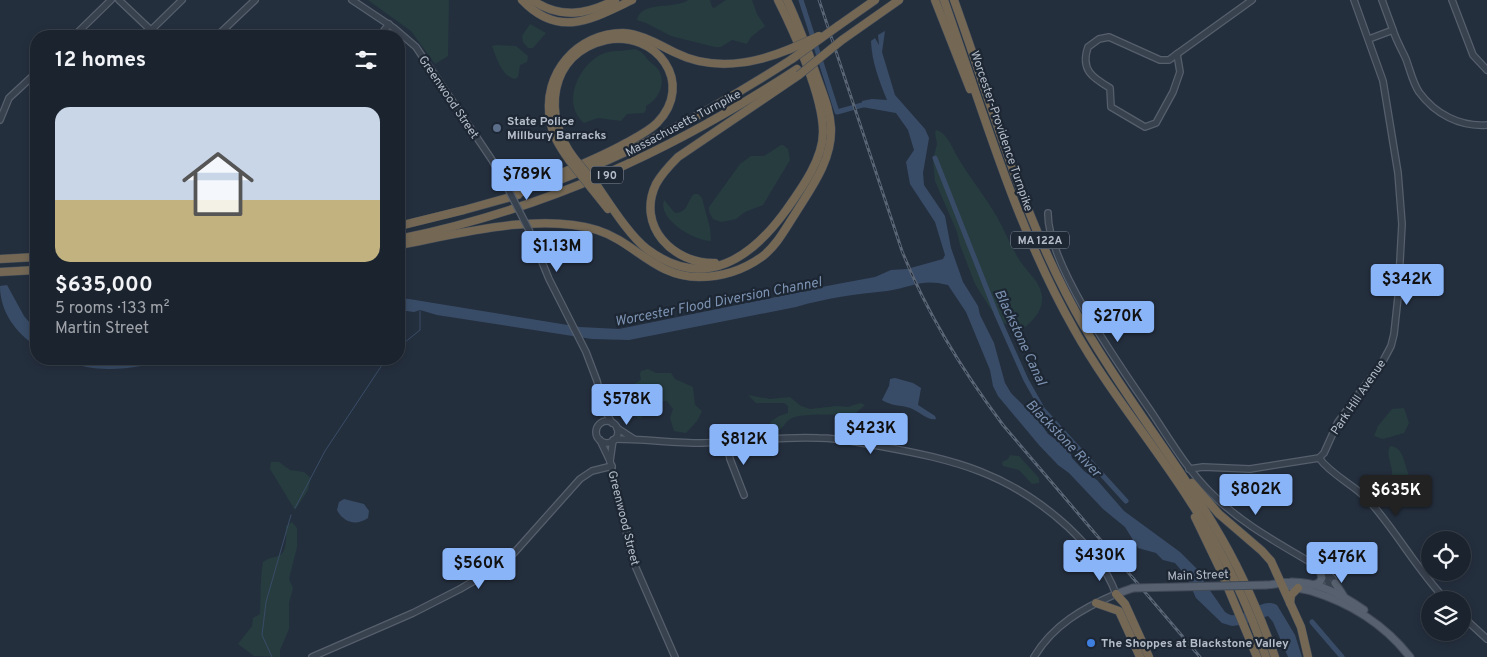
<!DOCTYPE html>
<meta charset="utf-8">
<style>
body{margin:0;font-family:Overpass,sans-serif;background:#242b36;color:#f1f3f6;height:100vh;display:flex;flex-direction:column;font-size:19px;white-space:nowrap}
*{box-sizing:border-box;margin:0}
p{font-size:16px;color:#a0a4aa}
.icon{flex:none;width:28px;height:28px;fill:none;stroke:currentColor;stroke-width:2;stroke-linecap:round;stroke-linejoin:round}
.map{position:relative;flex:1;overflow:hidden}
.panel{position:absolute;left:30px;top:30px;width:375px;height:335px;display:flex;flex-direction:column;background:#1b232e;border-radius:20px;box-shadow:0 2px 8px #0003,0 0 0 1px #39404a}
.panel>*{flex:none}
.fabs{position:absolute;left:1421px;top:531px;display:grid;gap:10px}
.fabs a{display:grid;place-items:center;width:50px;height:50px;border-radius:50%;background:#1b232e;box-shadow:0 2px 8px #0003,0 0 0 1px #39404a;font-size:25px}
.price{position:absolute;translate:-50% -42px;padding:0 11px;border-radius:5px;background:#8ab4f8;color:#111;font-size:16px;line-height:32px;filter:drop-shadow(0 1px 2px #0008)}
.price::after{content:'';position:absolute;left:50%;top:30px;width:15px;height:11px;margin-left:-8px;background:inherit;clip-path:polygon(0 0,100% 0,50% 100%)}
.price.current{background:#222;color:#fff}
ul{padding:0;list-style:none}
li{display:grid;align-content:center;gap:10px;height:265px;padding:0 25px}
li+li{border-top:1px solid #39404a}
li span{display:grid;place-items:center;height:155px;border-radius:15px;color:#555}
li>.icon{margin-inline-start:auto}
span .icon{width:90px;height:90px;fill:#fffc;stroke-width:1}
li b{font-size:21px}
h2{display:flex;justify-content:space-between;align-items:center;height:60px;padding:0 25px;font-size:21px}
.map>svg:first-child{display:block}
</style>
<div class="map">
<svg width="1487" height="657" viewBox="0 0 1487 657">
<rect width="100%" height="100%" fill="#242f3e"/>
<g fill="#263c3f">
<polygon points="368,0 449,0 448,56 435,64 411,31"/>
<path d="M688,0H710L712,7L714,8L726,0H752L757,14L765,26L751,37L747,44L732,40L721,47H715L671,36L646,23L637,20C641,0 675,10 688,0Z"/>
<polygon points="530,24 546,33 533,48 528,48 523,42 522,36"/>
<path d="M497,45L516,46L528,56L527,62L520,65L518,77L515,79C502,77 496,57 492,46Z"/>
<path d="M635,49C643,52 644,55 649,61C652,64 656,66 658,69C667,83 659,99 646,106V110L644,113L627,114L621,121L598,118L584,123C561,104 578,67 600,55C611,49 623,52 635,49Z"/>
<path d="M936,130C947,133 952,147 957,156C969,177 985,196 997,217C1005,231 1011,247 1020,261C1028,273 1040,281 1042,296C1043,313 1032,320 1022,331L1017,327L1003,323L990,308L975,284L960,245L957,232L935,181L933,160L937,144L935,133Z"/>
<polygon points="781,145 783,145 788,149 790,160 763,205 745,212 736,219 721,222 713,219 709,212 709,207 740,164 751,156 764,156"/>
<path d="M694,194H698L702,198L710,228L711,241C694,241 657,219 664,200L675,213C689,212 686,202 694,194Z"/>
<polygon points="648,369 656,373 671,373 675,379 693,387 695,405 702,411 697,421 686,433 674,431 670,418 673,409 667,401 663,401 660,408 661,415 656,415 646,409 643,412 642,418 639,419 635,416 635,402 632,385 641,380 640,374 641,371"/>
<path d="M748,395L770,399L790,397L801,406L810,409L837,406L848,407L860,403L865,405L855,414C843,415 801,413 792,418C785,421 783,430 775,432L772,431L770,422L779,416L788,413V406L784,403H756Z"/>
<polygon points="1404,408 1409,423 1404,433 1383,439 1374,436 1378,426 1392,409"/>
<path d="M1390,446C1405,447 1404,467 1410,477C1413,482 1424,486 1429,491L1430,496H1403L1393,504L1385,505L1382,503C1383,492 1392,483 1392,471C1391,462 1386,455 1390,446Z"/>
<polygon points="1010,455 1019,456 1039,478 1039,483 1032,484 1019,470 1003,466 1002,462 1008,459"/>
<polygon points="271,462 279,462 290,470 304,472 311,478 308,490 295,510 270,469"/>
<path d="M292,522L297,528V547L289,579L293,588L289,603V629L280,650V657L254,656L238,644L252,626L253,618L260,614C261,596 260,579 263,562C269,558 271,558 278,556C288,553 286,534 286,526Z"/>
</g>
<g fill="#394c67">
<path d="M885,31L882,52L895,95L925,129L929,138L923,173L924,185L945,216L951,248L963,282L978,306L980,315L994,343L1005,383L1011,393L1040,422L1048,434L1069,449L1072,458L1084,471L1097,480L1124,511L1180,552L1198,570L1202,579L1225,612C1241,625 1259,595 1277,605L1295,635L1302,657H1288L1273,622L1268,616L1240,625L1232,626L1222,623L1196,598L1186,576L1175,563L1163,560L1156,553L1138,548L1125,527L1103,509L1069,473L1058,465L1039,445L998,396L993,386L990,370L966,312L948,285C921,278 913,287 887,291C856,294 826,298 796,307L629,340L592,339L437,315L420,310L414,312L399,310V298L409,299L580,327L619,329L767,299L798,292L803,288H816L875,277L891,270L907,269L943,259L945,255L935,222L910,184L906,162L914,150L908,130L896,113L862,107V101L872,99L887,100C879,80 872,63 871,41L875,38L879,45L878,35Z"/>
<path d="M7,285L24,316L36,330V346C15,332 0,311 0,286Z"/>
<path d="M62,359H173C136,368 98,376 62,359Z"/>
<path d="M895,378L913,383L921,388L918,405L935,416L936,419C928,421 919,411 910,408C901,405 891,406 882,400L889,386L890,379Z"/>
<path d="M344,499L364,504L369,511L368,518C356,526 344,523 337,510L339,502Z"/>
</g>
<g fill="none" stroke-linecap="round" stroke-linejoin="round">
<g stroke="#394c67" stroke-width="1">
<polyline points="399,347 420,330 420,311"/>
<polyline points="295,508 325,451 386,359"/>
<polyline points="272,657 262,635 266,602 291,515"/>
</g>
<g stroke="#394c67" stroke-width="5">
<polyline points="801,0 837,112 866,104"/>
<polyline points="935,158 997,315 1026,380 1043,410 1126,501"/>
<polyline points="1312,622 1342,657"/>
</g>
<defs>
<g id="minor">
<polyline points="119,0 157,36"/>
<polyline points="352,0 394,28 416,47 492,160 505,183"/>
<polyline points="1452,0 1473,55 1487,70"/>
<path d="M1393,30C1396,40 1402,50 1406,59C1410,70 1413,83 1419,92C1435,114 1460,127 1487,125"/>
<polyline points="74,36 111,0"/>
<polyline points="145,36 182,0"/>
<polyline points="217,36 255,0"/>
<polyline points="380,36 389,24"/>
<path d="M1109,37L1160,60H1169L1177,54L1180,72L1173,92L1156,123L1145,127L1111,107L1110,88C1093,78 1080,70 1088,47L1099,39Z"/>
<polyline points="1369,39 1393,30 1382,0"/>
<polyline points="1177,54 1252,0"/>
<polyline points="0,120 9,98 36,73"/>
<path d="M1048,213C1047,264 1122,369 1152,413C1170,440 1187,469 1210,492C1243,526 1286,547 1325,571L1333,579L1335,586"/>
<polyline points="529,230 549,279 586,352 597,381 603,407 612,423"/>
<circle cx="607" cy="432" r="11"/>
<polyline points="617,428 634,439"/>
<path d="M615,439C644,439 672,443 702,443C741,442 780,436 819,438C840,438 859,443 879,446C956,460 1009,473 1068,527C1089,547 1106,567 1116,594C1083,608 1053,625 1034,657"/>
<polyline points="600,440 610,461 633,561 675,657"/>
<polyline points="727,441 730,459 744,495"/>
<path d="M1319,458C1333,477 1356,485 1371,503C1398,534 1418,571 1446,600"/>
<polyline points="610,461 613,440"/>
<polyline points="1189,469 1203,467 1250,469 1319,458 1324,453 1338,422 1383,361 1391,346 1394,334 1398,297 1402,224 1398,173 1383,81 1354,0"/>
<polyline points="1323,573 1329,584 1328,592"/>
<polyline points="1462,616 1487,639"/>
<polyline points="312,657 413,613 460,589 491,571 514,553 580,479 592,471 612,466"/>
</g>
<g id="major">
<polyline points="1335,583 1343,595"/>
<path d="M1281,584C1291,588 1301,588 1311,591C1350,603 1385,625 1410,657"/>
<path d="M1266,585C1274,585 1282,582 1290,582C1316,581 1343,595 1364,610"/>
<polyline points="1312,585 1319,583 1322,578 1319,567"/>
<polyline points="1116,594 1133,588"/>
</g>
<g id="highway">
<path d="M522,0C559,39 592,19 632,0"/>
<path d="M532,0C560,19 586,15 615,0"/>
<polyline points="935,0 970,89"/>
<path d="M944,0C983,111 1016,227 1074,329C1108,390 1153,443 1190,501C1222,550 1247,602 1266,657"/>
<path d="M954,0C994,111 1025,226 1085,328C1125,397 1175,459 1215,527C1240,568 1259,612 1275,657"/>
<polyline points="838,26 875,0"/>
<polyline points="842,40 899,0"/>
<path d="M569,160C560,147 552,135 550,119C542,74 577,33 623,33C642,34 659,45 676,53C712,71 754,64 790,49"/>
<path d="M562,179C644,148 719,106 792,59"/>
<path d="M598,187C611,206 630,236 647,249C704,292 752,258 787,209C802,188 823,159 823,132C823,96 794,32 778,0"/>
<polyline points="592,189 608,209"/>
<path d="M516,195C551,175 591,163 626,143C637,137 649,131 657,123C696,83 656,30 606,40C548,53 542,117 574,158"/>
<polyline points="399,226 464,210 518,195"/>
<path d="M399,239C546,209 672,151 797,69"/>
<path d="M399,245C458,234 539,212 597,230C635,242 655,277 699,277C722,277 744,270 763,256C777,245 785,229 795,214C811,188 832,161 831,128C830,110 823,94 817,77C808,51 799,25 787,0"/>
<polyline points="0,259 36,257"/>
<path d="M715,263C673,264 636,226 656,184C662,173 670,165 678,157L799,75"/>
<polyline points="0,272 36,270"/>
<polyline points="1192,483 1219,514 1262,551 1271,561 1301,627 1308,657"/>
<polyline points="1195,517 1220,569 1257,657"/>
<polyline points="1116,594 1125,604 1149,657"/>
<polyline points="1096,603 1119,611 1140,657"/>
<polyline points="1290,603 1291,595 1298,588"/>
</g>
</defs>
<use href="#minor" stroke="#565f6c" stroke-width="8"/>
<use href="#major" stroke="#414a57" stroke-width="9"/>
<use href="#highway" stroke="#434c59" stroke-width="9"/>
<use href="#minor" stroke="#38414e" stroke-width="5.5"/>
<use href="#major" stroke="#56606e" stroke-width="7"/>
<use href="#highway" stroke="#746855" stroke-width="8"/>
<defs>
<path id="rail" d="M819,0L902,251C927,314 962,370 1003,425L1200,657"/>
</defs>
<use href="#rail" stroke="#5a6575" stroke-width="3"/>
<use href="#rail" stroke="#1d2633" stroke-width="1" stroke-dasharray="4" stroke-linecap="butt"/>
<defs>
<polyline id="minor-bridge" points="505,183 529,230"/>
<polyline id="major-bridge" points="1133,588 1266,585"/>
<g id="highway-bridge">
<polyline points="790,49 819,36"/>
<polyline points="792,59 838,26"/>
<polyline points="799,75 842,40"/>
<polyline points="574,158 598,187"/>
<polyline points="569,160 592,189"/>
</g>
</defs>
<use href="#minor-bridge" stroke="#565f6c" stroke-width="8" stroke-linecap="butt"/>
<use href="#major-bridge" stroke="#414a57" stroke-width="9" stroke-linecap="butt"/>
<use href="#highway-bridge" stroke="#434c59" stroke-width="9" stroke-linecap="butt"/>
<use href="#minor-bridge" stroke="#38414e" stroke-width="5.5"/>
<use href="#major-bridge" stroke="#56606e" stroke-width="7"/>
<use href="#highway-bridge" stroke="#746855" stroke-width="8"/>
</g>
<circle fill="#5c6f8a" stroke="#1d2633" stroke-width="2" cx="497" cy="128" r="5"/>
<circle fill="#3f7fe0" stroke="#1d2633" stroke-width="2" cx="1091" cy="643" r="5"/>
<g text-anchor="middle" stroke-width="4.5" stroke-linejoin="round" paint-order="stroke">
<g fill="#1d2633" stroke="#878f9c" stroke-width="1">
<rect x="591" y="166.5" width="32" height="17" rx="4"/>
<rect x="1011" y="231.5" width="58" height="17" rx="4"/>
</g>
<g font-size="11" font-weight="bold" fill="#b4bcc9">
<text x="607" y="179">I 90</text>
<text x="1040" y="244">MA 122A</text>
</g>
<g font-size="12" fill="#b4bcc9" stroke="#1d2633">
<text transform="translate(449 97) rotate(56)" y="4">Greenwood Street</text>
<text transform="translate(683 123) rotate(-28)" y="4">Massachusetts Turnpike</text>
<text transform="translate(1002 131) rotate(71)" y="4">Worcester-Providence Turnpike</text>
<text transform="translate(1358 397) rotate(-56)" y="4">Park Hill Avenue</text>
<text transform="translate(624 518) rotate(76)" y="4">Greenwood Street</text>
<text transform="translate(1198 575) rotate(-2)" y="4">Main Street</text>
</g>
<g font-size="12" font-weight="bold" fill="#b4bcc9" stroke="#1d2633" text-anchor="start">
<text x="507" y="125">State Police<tspan x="507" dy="14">Millbury Barracks</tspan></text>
<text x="1101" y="647">The Shoppes at Blackstone Valley</text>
</g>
<g font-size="14" font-style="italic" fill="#7c92b1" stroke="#1d2633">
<text transform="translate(718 301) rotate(-11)" y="5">Worcester Flood Diversion Channel</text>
<text transform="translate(1021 337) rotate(65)" y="5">Blackstone Canal</text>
<text transform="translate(1064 438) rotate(46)" y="5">Blackstone River</text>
</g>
</g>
</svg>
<div class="fabs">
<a><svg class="icon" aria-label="locate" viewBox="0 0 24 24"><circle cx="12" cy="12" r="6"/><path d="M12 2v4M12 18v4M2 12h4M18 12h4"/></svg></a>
<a><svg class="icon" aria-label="layers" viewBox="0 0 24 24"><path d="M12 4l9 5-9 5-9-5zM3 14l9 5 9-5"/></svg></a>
</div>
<b class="price" style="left:527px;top:201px">$789K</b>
<b class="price" style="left:557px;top:273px">$1.13M</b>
<b class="price" style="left:1407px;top:306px">$342K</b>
<b class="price" style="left:1118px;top:343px">$270K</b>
<b class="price" style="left:627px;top:426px">$578K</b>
<b class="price" style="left:871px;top:455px">$423K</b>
<b class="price" style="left:744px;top:466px">$812K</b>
<b class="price" style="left:1256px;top:516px">$802K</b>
<b class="price current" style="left:1396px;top:517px">$635K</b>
<b class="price" style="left:1100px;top:582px">$430K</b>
<b class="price" style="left:1342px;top:584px">$476K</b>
<b class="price" style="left:479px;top:590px">$560K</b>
<section class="panel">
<h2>12 homes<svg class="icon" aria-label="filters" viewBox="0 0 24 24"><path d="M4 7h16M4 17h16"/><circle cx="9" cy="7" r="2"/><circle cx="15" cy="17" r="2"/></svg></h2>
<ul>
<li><span style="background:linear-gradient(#c9d6e8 60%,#c2b280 0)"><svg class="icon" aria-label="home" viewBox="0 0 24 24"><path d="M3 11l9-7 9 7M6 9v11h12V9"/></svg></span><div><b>$635,000</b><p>5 rooms · 133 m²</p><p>Martin Street</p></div></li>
</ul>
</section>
</div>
